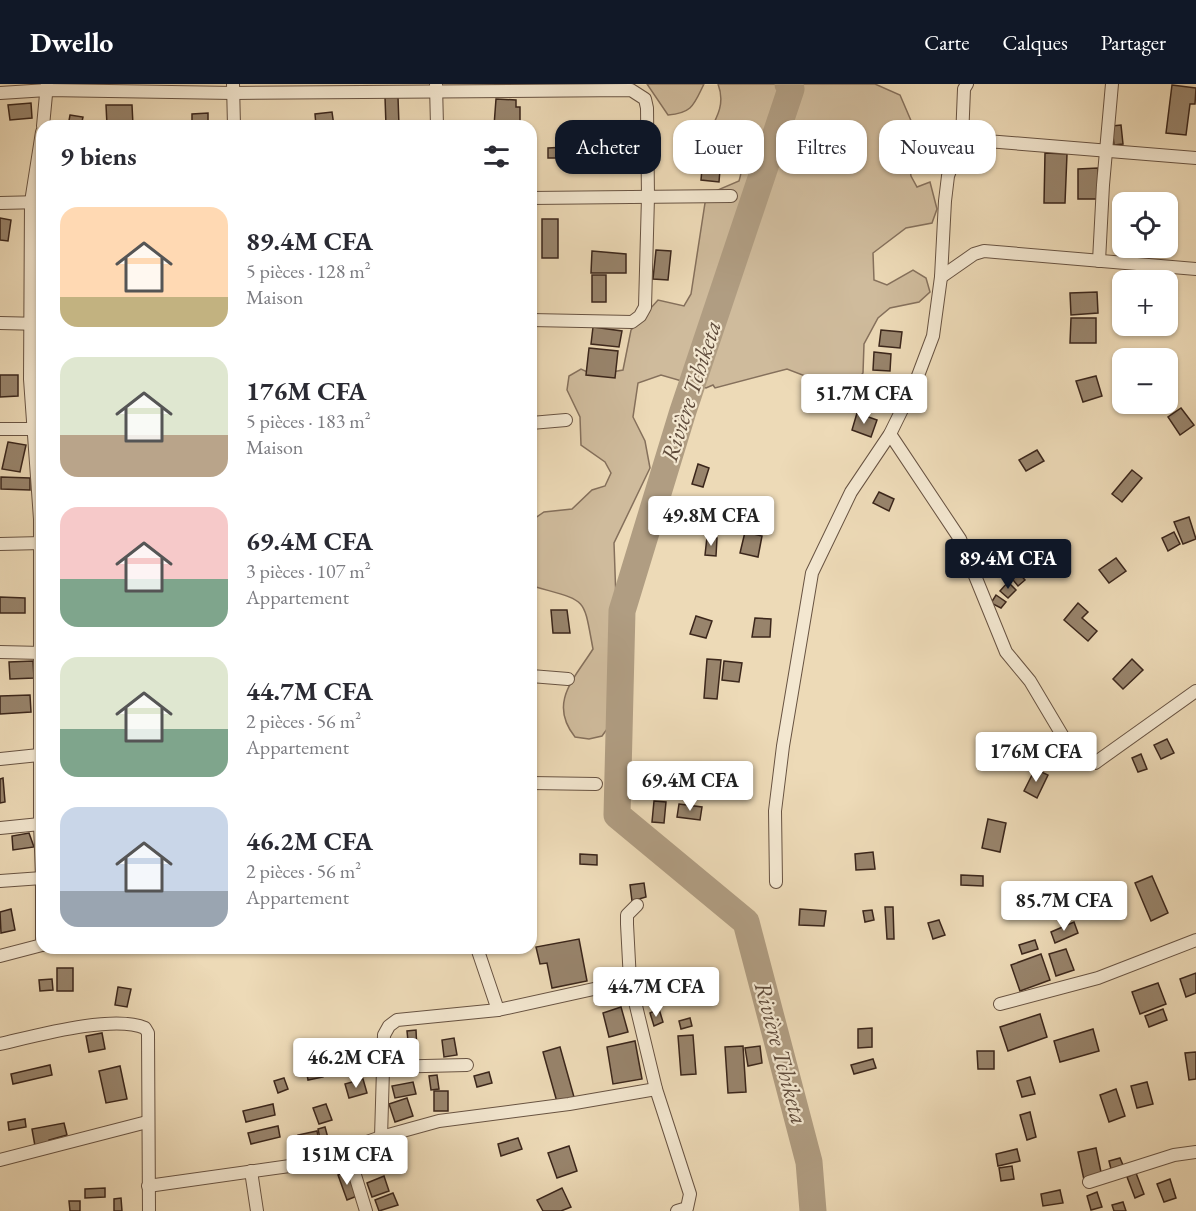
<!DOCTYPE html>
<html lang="fr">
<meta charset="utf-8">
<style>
body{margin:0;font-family:"EB Garamond",serif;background:#f7f7f7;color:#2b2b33;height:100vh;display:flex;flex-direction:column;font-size:22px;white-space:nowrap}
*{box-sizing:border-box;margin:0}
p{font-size:20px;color:#7c7c81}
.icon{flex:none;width:33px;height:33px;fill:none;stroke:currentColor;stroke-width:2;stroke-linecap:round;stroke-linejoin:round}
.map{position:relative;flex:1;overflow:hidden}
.side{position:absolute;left:36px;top:36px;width:501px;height:834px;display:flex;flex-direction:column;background:#fff;border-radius:18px;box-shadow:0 2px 4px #0004}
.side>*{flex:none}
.guide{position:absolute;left:555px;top:36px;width:550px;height:54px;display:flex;gap:12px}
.fabs{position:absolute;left:1112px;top:108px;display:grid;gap:12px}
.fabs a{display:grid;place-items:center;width:66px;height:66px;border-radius:12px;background:#fff;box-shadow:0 2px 4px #0004;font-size:30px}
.price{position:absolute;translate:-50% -51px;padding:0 14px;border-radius:6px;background:#fff;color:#222;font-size:20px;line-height:39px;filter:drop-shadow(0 2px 3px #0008)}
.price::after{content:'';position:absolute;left:50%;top:36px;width:18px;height:14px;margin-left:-9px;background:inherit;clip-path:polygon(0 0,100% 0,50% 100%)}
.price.selected{background:#111827;color:#fff}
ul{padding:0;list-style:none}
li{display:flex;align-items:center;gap:18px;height:150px;padding:0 24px}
li span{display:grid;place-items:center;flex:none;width:168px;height:120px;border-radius:18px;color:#555}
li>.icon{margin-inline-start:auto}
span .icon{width:72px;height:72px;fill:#fffc;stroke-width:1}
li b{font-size:26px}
h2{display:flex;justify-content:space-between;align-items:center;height:72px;padding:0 24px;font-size:26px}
.tag{padding:0 21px;border-radius:18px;background:#fff;box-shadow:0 2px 4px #0004;font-size:21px;line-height:54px}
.tag.selected{background:#111827;color:#fff}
header{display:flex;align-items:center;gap:36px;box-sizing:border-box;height:84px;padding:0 30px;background:#111827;color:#fff}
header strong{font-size:28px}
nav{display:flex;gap:33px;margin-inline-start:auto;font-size:21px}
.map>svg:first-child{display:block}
</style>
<header>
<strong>Dwello</strong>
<nav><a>Carte</a><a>Calques</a><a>Partager</a></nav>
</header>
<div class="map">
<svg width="1196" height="1127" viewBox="0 0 1196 1127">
<rect width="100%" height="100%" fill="#eddab7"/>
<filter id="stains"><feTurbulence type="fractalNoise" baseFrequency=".00333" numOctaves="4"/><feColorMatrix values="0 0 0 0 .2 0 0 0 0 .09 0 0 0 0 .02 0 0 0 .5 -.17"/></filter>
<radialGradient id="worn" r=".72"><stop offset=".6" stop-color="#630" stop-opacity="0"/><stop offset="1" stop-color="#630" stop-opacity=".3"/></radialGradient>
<g fill="#cfbb9c" stroke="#85705c" stroke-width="1.5">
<path d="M647,0H704C694,20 693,29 668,31Z"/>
<path d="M718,0H875L900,11L912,39L905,52L911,92L917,103L930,98L937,125L932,139L906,144L873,169L874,196L887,201L913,186L926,194L930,208L919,218L890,224L878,234L864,260L863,289L856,297L826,300L787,285L715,304L713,301L706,304L661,291L638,299L633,333L645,357L650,384L614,459L618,572L610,641L602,652L589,655L575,653C548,619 574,595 593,565C583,512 588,518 536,503L531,493V437L544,428L572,425L592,406L605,402L611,389L605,378L581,361L580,333L567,306L569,292L581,285L594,291L623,286L631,246L658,216L684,222L691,210L705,119L713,108L739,97C744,80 744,71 732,57L718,59L706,54C716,35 726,21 718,0Z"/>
</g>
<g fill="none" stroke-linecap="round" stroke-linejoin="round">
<polyline stroke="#b09d82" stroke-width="27" points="788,0 791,5 683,327 622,527 617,731 746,838 809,1078 813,1127"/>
</g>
<g fill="#98846c" stroke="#3b261b" stroke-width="1.5">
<polygon points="1172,1 1196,4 1195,20 1190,20 1186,51 1166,49"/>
<polygon points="385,13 398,13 399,42 386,42"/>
<polygon points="496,15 516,16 516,23 520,23 520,42 494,42"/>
<polygon points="31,19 32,34 10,36 8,21"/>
<polygon points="106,21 132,21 133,41 107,41"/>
<polygon points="332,28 334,42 316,42 315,30"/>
<polygon points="208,29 208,42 192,42 192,30"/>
<polygon points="70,31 83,33 81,42 68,42"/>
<polygon points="1121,41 1123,60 1114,61 1112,42"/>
<polygon points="567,63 567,74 548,74 548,64"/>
<polygon points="1045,69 1067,70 1065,119 1044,119"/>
<polygon points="703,73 721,74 719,98 701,96"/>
<polygon points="1098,84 1098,115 1078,115 1078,85"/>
<polygon points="0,134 11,136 8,157 0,156"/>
<rect x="542" y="135" width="16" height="39"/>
<polygon points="656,166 671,167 668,196 653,195"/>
<polygon points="592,167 626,170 626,189 591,189"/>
<rect x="592" y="191" width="14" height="27"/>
<polygon points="1114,207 1122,208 1122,233 1113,233"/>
<polygon points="1097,208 1098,229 1071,231 1070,209"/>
<polygon points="1071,234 1096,234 1096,259 1070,259"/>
<polygon points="593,243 622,247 619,263 591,260"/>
<polygon points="881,246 902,248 900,264 879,262"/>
<polygon points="589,264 618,267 615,294 586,291"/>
<polygon points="874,268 891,270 890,287 873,286"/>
<polygon points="0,291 18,291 18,312 0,313"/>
<polygon points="1096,292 1102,312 1083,318 1076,297"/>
<polygon points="1181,324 1194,341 1180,351 1168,333"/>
<polygon points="857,329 877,336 871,353 852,346"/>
<polygon points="8,358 26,361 20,388 2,385"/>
<polygon points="1037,366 1044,377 1026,387 1019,376"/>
<polygon points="698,380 709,384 703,403 692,400"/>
<polygon points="1132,386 1142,394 1122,418 1112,410"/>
<polygon points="1,393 30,394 30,406 1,405"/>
<polygon points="879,408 894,415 889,427 873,419"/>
<polygon points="726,422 739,427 733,441 720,435"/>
<polygon points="1189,433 1196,455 1183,460 1174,438"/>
<polygon points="745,448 762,452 758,473 740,469"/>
<polygon points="1174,448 1180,460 1168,467 1162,454"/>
<polygon points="707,453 717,454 716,472 705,471"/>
<polygon points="1116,474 1126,487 1109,499 1099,486"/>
<polygon points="1011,480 1025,496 1018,502 1004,485"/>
<polygon points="1008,498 1016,506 1008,514 1000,507"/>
<polygon points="996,511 1006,518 1001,524 991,519"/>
<polygon points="0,513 25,514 25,529 0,529"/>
<polygon points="1078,519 1088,528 1082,534 1097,547 1088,557 1064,536"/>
<polygon points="551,526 567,526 570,549 553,549"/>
<polygon points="696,532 712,537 706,554 690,550"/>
<polygon points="755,534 771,535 770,553 752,553"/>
<polygon points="707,575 721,576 717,615 704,614"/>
<polygon points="1132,575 1143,586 1123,605 1113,595"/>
<polygon points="33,577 34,594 10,595 9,578"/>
<polygon points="724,577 742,579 739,598 722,596"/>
<polygon points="30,611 31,628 0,630 0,612"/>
<polygon points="1167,655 1174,669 1161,675 1154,661"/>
<polygon points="1141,670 1147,685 1138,688 1132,674"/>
<polygon points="1035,685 1048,691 1037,714 1024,707"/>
<polygon points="3,694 5,718 0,719 0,695"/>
<polygon points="654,717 666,718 664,739 652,738"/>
<polygon points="679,720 702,723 700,736 677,733"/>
<polygon points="988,735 1006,739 1000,768 982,764"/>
<polygon points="29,749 34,763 13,766 12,752"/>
<polygon points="873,768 875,785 856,786 855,770"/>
<polygon points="580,770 597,771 597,781 580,780"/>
<polygon points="961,791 983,792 983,802 961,801"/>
<polygon points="1152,792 1168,829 1151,837 1135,799"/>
<polygon points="644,799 646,813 632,817 630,801"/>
<polygon points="1122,816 1126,828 1110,835 1105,822"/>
<polygon points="885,823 893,823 894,855 887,855"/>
<polygon points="11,825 15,846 1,849 0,828"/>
<polygon points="800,825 826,827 824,842 799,841"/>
<polygon points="872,826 874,836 865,838 863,827"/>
<polygon points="939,836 945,851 933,855 928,839"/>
<polygon points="1074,838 1078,849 1055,859 1051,848"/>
<polygon points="579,855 587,897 552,904 547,879 540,880 536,863"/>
<polygon points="1035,856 1038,865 1022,870 1019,861"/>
<polygon points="1066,865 1074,886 1056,892 1049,870"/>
<polygon points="1041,870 1050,896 1020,907 1011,881"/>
<rect x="57" y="884" width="16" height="23"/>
<polygon points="1196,889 1196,909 1186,913 1180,895"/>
<polygon points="52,895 53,906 40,907 39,896"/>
<polygon points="1158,899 1166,920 1140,930 1132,908"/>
<polygon points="118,903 131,905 127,923 115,921"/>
<polygon points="621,923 628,948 609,953 603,929"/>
<polygon points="659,925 663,938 654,942 650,929"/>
<polygon points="1163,925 1167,936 1149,943 1145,932"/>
<polygon points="1040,930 1047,953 1008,967 1000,943"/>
<polygon points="690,934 692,942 681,945 679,937"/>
<polygon points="872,944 872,963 858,964 858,945"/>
<polygon points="1093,945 1099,967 1060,978 1054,957"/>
<polygon points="416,946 417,967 409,968 407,947"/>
<polygon points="102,949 105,965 89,968 86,952"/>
<polygon points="693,951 696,990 681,991 678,952"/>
<polygon points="454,954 457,971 444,973 442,956"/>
<polygon points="635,957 642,995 613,1000 607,963"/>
<polygon points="743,962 746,1008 728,1009 725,963"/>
<polygon points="760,962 762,979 748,982 745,964"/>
<polygon points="560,963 574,1013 557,1018 543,968"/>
<polygon points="977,967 994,967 994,985 978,985"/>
<polygon points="1196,968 1196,995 1189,996 1185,969"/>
<polygon points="873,975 876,984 854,990 851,981"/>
<polygon points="50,981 52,991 13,1000 11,990"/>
<polygon points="120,982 127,1015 106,1019 99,987"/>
<polygon points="321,982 323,993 308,996 306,985"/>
<polygon points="489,988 492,999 477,1003 474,992"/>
<polygon points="437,991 439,1005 431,1006 429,992"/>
<polygon points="1030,993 1035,1010 1022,1013 1017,997"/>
<polygon points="284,994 288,1005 278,1009 274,997"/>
<polygon points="363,995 367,1009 349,1014 345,1000"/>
<polygon points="413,998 416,1010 395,1014 392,1002"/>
<polygon points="1147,998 1153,1020 1137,1024 1131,1002"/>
<polygon points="1116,1005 1125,1032 1109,1038 1100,1011"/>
<rect x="434" y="1007" width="14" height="20"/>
<polygon points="407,1014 413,1032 395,1038 389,1020"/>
<polygon points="273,1020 275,1031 246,1038 243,1027"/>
<polygon points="326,1020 332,1036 319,1040 313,1024"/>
<polygon points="1030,1028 1036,1053 1027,1056 1020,1031"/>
<polygon points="25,1035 26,1043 9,1046 8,1038"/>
<polygon points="64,1039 67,1051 49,1056 49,1059 35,1062 32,1045"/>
<polygon points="278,1042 280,1053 251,1060 248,1049"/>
<polygon points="325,1043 328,1054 320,1055 318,1045"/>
<polygon points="317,1047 319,1057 300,1061 298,1051"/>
<polygon points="518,1054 522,1065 501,1072 498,1060"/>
<polygon points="569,1062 577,1087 557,1094 548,1069"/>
<polygon points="1096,1064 1102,1093 1084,1096 1078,1068"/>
<polygon points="1017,1065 1020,1077 998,1082 996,1070"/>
<polygon points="1120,1074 1123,1081 1111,1085 1109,1077"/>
<polygon points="1012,1082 1014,1095 1001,1097 999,1084"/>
<polygon points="347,1087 357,1112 347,1116 338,1091"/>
<polygon points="1136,1089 1144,1110 1135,1114 1127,1093"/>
<polygon points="384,1092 389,1107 372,1113 367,1099"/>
<polygon points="1170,1095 1176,1114 1164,1118 1157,1100"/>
<polygon points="105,1104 105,1113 85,1114 85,1105"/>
<polygon points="562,1104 571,1123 561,1127 543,1127 537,1116"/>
<polygon points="1060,1106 1063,1119 1043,1122 1041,1110"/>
<polygon points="1097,1108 1102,1123 1091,1126 1087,1112"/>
<polygon points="393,1109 398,1121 379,1127 375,1116"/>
<polygon points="121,1114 122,1127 114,1127 114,1115"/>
<polygon points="69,1117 80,1117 80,1127 70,1127"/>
<polygon points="1123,1118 1126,1127 1114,1127 1112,1121"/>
</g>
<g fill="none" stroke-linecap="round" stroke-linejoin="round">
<defs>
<g id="street">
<polyline points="233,0 234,42"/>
<polyline points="436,1 437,42"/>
<polyline points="0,9 47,6 233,9 631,6 645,15 647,24 648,113 645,223 640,232 632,238 531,236"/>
<polyline points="43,42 47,0"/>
<polyline points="42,48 31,118 30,295 40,435 40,740 42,792"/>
<polyline points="962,55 1196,74"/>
<polyline points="531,114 731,112"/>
<polyline points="0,119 42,118"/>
<polyline points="1099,177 1103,101 1112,0"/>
<polyline points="941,193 974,170 984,167 1196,185"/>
<polyline points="0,239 42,240"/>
<polyline points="531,339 566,336"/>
<polyline points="0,345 41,345"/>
<polyline points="890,350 960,455 1006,568 1030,597 1074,671 1086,678 1095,679 1196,607"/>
<polyline points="0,460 42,459"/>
<polyline points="0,568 42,569"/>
<polyline points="531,592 568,595"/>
<polyline points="0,675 39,671"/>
<polyline points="531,699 596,700"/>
<polyline points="0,744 40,740"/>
<polyline points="0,797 42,794"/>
<polyline points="776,798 775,727 783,662 812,489 851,408 890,350 916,297 933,252 941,193 945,117 948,92 962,55 964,5 967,0"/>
<polyline points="637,821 627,831 627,840 630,897 656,1005 690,1110 687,1124 677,1127"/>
<polyline points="42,861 42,797"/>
<polyline points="477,864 498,926"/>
<polyline points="0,872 42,861"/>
<polyline points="1000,920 1098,894 1196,856"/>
<path d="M0,960C35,952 113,930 145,944L148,949L149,1127"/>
<polyline points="383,983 467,981"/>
<polyline points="381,1053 384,951 389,942 397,936 498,926 630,897"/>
<polyline points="347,1065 366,1127"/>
<polyline points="0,1076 147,1038"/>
<polyline points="251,1087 257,1127"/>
<polyline points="1089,1098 1174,1071 1196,1068"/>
<polyline points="148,1102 304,1080 381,1053 439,1037 569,1020 656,1005"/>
</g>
</defs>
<use href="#street" stroke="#685342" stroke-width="14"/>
<use href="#street" stroke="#f3e7d0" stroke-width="12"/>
</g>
<g text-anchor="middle" stroke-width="4.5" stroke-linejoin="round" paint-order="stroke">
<g font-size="24" font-style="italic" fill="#5e4a3a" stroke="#f3e7d0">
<text transform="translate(691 307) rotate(-72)" y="8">Rivière Tchiketa</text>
<text transform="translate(781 969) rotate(75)" y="8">Rivière Tchiketa</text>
</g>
</g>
<rect width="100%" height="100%" filter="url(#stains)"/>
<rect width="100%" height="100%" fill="url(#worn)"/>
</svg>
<div class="fabs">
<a><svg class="icon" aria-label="locate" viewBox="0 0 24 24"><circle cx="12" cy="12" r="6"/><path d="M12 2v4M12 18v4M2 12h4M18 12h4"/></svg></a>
<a>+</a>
<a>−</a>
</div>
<b class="price" style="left:864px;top:341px">51.7M CFA</b>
<b class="price" style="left:711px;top:463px">49.8M CFA</b>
<b class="price selected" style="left:1008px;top:506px">89.4M CFA</b>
<b class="price" style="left:1036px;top:699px">176M CFA</b>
<b class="price" style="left:690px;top:728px">69.4M CFA</b>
<b class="price" style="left:1064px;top:848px">85.7M CFA</b>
<b class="price" style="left:656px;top:934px">44.7M CFA</b>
<b class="price" style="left:356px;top:1005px">46.2M CFA</b>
<b class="price" style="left:347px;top:1102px">151M CFA</b>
<div class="guide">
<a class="tag selected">Acheter</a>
<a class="tag">Louer</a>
<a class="tag">Filtres</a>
<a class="tag">Nouveau</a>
</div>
<section class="side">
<h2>9 biens<svg class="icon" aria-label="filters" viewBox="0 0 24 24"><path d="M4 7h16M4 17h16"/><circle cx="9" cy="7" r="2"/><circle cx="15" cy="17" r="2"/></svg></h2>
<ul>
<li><span style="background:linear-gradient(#ffd9b3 75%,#c2b280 0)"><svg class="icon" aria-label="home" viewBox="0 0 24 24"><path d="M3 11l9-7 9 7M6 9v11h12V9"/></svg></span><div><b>89.4M CFA</b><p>5 pièces · 128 m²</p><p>Maison</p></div></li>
<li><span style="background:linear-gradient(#dfe7d0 65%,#b9a48a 0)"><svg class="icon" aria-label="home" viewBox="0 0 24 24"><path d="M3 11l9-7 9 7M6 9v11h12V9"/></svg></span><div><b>176M CFA</b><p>5 pièces · 183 m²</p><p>Maison</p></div></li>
<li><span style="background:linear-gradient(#f6c9c9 60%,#7fa58c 0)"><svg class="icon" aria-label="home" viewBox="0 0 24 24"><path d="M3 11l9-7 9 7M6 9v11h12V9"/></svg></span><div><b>69.4M CFA</b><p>3 pièces · 107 m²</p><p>Appartement</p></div></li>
<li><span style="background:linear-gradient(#dfe7d0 60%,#7fa58c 0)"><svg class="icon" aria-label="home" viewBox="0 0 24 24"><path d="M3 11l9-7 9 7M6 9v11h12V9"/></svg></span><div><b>44.7M CFA</b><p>2 pièces · 56 m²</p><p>Appartement</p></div></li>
<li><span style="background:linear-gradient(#c9d6e8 70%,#9aa5b1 0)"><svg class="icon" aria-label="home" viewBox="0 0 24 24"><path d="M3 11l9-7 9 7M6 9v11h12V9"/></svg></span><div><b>46.2M CFA</b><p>2 pièces · 56 m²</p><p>Appartement</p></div></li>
</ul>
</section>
</div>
